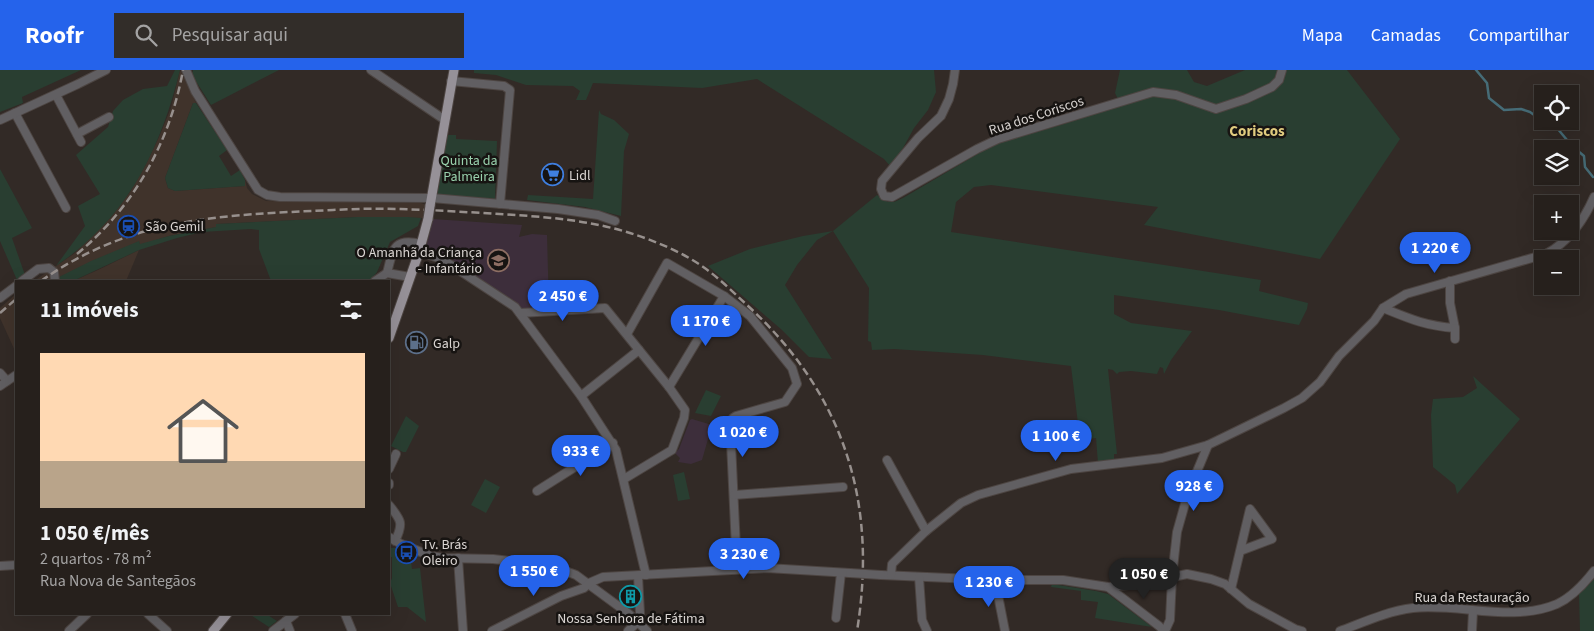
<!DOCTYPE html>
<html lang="pt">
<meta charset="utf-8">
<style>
body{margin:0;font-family:"Source Sans 3",sans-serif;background:#322d29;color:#f1f3f6;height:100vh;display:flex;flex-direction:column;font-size:19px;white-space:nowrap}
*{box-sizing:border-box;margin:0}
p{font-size:16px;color:#a4a3a3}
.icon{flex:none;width:28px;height:28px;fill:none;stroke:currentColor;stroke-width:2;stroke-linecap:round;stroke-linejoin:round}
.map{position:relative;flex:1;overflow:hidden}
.details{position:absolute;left:15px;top:210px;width:375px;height:335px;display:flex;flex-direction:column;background:#26201c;border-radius:0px;box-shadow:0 5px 20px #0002,0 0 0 1px #423e3b}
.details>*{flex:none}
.controls{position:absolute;left:1534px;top:15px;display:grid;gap:10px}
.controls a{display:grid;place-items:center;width:45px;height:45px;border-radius:0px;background:#26201c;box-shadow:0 5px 20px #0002,0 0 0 1px #423e3b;font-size:25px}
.price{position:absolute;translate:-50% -42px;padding:0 11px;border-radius:18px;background:#2563eb;color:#fff;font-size:16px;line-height:32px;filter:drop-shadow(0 1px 2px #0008)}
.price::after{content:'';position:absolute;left:50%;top:30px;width:15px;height:11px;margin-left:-8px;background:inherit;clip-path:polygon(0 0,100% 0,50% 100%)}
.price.current{background:#222;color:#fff}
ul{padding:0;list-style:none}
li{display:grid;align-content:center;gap:10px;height:265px;padding:0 25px}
li span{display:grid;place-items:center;height:155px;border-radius:0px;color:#555}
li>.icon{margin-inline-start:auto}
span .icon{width:90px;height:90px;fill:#fffc;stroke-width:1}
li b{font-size:21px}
h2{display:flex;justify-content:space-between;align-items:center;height:60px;padding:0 25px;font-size:21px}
header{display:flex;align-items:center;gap:30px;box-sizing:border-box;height:70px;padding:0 25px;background:#2563eb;color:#fff}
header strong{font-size:24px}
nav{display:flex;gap:28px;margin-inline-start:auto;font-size:18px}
.search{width:350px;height:45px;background:#322d29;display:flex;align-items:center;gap:12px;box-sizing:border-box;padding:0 18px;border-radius:0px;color:#a4a3a3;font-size:19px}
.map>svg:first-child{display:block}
</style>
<header>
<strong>Roofr</strong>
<div class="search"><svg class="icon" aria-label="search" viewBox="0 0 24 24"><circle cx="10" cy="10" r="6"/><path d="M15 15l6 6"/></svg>Pesquisar aqui</div>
<nav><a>Mapa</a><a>Camadas</a><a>Compartilhar</a></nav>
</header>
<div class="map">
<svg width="1594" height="561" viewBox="0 0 1594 561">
<rect width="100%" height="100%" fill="#322a26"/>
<g fill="#40332b">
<polygon points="180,0 196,33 193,33 165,108 168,118 175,121 244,116 245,110 247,118 252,124 266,131 421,133 424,134 426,136 423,148 357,147 217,154 217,157 169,166 140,175 139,172 53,211 34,211 75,183 111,147 130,122 145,96 159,67 171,38"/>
<polygon points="139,180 126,211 73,211 98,200"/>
<polygon points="16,224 16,283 0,248 0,238"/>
</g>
<g fill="#3d2e3b">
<polygon points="433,149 522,155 519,167 532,164 547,165 549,238 521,239 425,181"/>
<polygon points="692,349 712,355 702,390 691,394 678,392 680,388 675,383 679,379 690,350"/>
</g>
<g fill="#293e31">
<polygon points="0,0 81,0 22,27 23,33 0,42"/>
<path d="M175,0H180C160,81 127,148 56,196L85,156L78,136L100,124L76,85L108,57L113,41L123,30L143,19L167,16Z"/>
<polygon points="193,0 279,0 211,35 192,5"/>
<polygon points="474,0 934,0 936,22 928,40 914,58 903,78 890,96 884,89 757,9 702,18 593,13 586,30 576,30 580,21 573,16 526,15 496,5 474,3"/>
<polygon points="1120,0 1187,0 1194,12 1207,16 1245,0 1347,0 1400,69 1320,189 1144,155 1158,137 991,115 974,117 956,132 951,162 1261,210 1259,221 1308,233 1307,239 1299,255 1219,240 1114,225 1114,244 1131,253 1192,261 1171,290 1164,304 1163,298 1160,297 1157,304 1131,301 1119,302 1117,304 1113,300 1108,299 1117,384 1114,384 1114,391 1098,393 1096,368 1080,370 1071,296 983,285 894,279 872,280 871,272 868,271 869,218 833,161 817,170 797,195 785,215 832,289 809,287 782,260 708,196 750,179 803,166 833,161 877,125 888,132 890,129 894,132 903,128 981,82 1002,72 1061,55 1121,35 1115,23"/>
<polygon points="193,33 196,33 227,80 219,86 231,106 240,100 245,110 245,116 175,121 168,118 165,108"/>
<polygon points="599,40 601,44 614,50 629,64 624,81 621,146 585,137 527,130 528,125 593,129"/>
<polygon points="446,65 456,65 456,69 497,71 495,129 437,124"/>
<polygon points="0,99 32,158 12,168 25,205 17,210 0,171"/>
<polygon points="357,147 408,147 421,148 418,156 390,172 377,202 370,211 271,211 259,179 259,160 251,159 202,162 177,168 139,180 73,211 58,211 59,207 91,191 139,171 140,174 169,166 216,157 216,154"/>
<polygon points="1473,306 1520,349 1457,424 1455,415 1433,397 1431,345 1433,329 1463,327 1477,318"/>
<polygon points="706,320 721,326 711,346 695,343"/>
<polygon points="406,346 419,356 406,382 403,382 391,376"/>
<polygon points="684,402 690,429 678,431 673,405"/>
<polygon points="485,409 500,417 486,443 471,435"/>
<polygon points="389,478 400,478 419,484 419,487 410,485 412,499 420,498 426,552 407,537 398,537 390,513 392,508 392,487 389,487"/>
<polygon points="1594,509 1594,561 1580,561 1579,524"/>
<polygon points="1052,514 1096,521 1108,524 1152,557 1095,548 1098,532 1081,530 1081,521 1051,517"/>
<polygon points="249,544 266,544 277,551 269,557"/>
</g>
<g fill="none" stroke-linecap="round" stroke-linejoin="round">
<polyline stroke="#466c77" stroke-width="2.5" points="1476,0 1487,13 1489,28 1504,40 1521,39 1530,42 1548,55 1557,58 1572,76 1584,86 1585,97 1593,107"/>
<defs>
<g id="minor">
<polyline points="186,0 195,21 258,120 267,125 280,127 432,128 558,139 598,145 615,151"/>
<polyline points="371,0 445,50"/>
<polyline points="955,0 953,14 949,29 941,46 918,68 882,111 881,119 884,126 892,127 977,79 998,69 1153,22 1176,25 1216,39 1246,29 1272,17 1279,10 1282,0"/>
<polyline points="451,11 504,16 510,20 500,134"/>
<polyline points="56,25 81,72"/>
<polyline points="15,43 66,138"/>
<polyline points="0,50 78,14 106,0"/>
<polyline points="77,64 109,47"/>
<polyline points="419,182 442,189 515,237 581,326 616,380 646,505"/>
<path d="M387,203C393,180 393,167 421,174"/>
<polyline points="22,211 38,199 49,198 54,202 55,211"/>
<polyline points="375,211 387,203 410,207"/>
<polyline points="0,228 16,216"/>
<path d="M1383,238C1410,249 1426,256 1455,258L1450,233V211"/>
<polyline points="520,243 605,238 669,317 685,340 684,348 672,380 624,409"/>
<polyline points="627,264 667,193 724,226 750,246 792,298 797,314 785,332 736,346 733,348 730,352 737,499"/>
<polyline points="1455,269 1455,258"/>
<polyline points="0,303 7,311"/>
<polyline points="0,316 16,305"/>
<polyline points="669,317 724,226"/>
<polyline points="581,326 639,280"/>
<polyline points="887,390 926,461"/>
<polyline points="389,399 396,384"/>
<polyline points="389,413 389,415"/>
<polyline points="537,421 613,373"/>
<polyline points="734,425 843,417"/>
<path d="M389,435C401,450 404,453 395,471"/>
<polyline points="389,467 401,474 431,486 443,488 493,489 542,495 560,499 576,505 629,544 647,561"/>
<polyline points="458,488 463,561"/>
<polyline points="0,496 16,495"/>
<polyline points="881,505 995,510 1063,510 1108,517 1139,514 1187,504 1211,509 1225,514 1249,534 1295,559 1302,561"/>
<path d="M891,505L892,494L926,461L961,433L978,425L1071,399L1162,388L1208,375L1284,338L1302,328L1320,312L1339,286L1374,251L1383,238L1406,224L1546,184C1568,172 1584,150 1594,127"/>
<polyline points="638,506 640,543 638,552"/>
<polyline points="919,507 922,550 927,561"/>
<polyline points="995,510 1005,561"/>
<polyline points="1108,517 1159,556 1164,561"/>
<polyline points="1231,519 1240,481 1272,469 1250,439 1240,481"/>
<polyline points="148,544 167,561"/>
<polyline points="345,544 352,561"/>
<polyline points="836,548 841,503"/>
<polyline points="286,551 290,561"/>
<polyline points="69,561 87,544"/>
<polyline points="273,561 295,544"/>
<polyline points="492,561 561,526 584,518 589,513 603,507 767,498 850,503"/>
<polyline points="628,561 638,552"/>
<polyline points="1165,561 1170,550 1172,507 1177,462 1188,423 1208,375"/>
<path d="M1340,561C1364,552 1388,541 1413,538C1460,533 1512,553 1557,534C1572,527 1584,514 1594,501"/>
<polyline points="1472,561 1473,541"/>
</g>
<g id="major">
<polyline points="430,136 454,0"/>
<polyline points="389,268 419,182 428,149"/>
<polyline points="213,561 227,544"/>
</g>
</defs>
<use href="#minor" stroke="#4d4542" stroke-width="10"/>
<use href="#major" stroke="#4d4542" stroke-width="11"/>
<use href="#minor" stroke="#615f62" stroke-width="8"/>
<use href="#major" stroke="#969198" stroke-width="9"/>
<g stroke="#97908d" stroke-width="2.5" stroke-dasharray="8 4" stroke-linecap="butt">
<path d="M77,184C134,137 170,72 183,0"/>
<path d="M41,211C133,146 225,145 333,140C383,137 432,140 482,143C532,146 582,148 630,163C658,172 687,184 710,202C723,212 735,224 747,235C844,324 878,432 857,561"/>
<polyline points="0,243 16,229"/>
</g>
<defs>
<polyline id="minor-bridge" points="850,503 881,505"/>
<polyline id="major-bridge" points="428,149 430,136"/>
</defs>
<use href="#minor-bridge" stroke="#4d4542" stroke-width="10" stroke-linecap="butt"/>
<use href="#major-bridge" stroke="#4d4542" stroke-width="11" stroke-linecap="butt"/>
<use href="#minor-bridge" stroke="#615f62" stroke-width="8"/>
<use href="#major-bridge" stroke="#969198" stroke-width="9"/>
</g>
<defs>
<symbol id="supermarket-ring" viewBox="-11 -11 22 22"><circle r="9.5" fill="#171412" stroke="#3f7fe0" stroke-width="1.5"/><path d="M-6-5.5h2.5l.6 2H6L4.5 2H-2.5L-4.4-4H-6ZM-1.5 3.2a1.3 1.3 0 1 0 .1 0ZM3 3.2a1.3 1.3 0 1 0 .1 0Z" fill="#3f7fe0"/></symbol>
<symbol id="station-ring" viewBox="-11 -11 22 22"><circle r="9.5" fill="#171412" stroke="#1a4fb4" stroke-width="1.5"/><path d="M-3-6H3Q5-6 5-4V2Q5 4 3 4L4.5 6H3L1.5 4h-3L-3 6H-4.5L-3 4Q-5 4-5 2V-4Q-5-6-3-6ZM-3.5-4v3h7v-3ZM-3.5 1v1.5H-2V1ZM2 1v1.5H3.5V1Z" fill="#1a4fb4"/></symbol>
<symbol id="school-ring" viewBox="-11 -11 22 22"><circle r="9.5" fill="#171412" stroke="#8d6e63" stroke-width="1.5"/><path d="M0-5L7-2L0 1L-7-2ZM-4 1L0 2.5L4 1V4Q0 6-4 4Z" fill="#8d6e63"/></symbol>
<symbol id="fuel-ring" viewBox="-11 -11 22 22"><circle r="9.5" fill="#171412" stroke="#5c6f8a" stroke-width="1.5"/><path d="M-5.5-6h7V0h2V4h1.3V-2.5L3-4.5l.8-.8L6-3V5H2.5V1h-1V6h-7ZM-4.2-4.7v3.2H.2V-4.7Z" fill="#5c6f8a"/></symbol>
<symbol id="bus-ring" viewBox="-11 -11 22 22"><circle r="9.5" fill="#171412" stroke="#1a4fb4" stroke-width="1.5"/><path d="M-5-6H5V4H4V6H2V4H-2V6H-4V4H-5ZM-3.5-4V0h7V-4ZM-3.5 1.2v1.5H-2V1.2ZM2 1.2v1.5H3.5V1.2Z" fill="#1a4fb4"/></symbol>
<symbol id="building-ring" viewBox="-11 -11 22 22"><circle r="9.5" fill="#171412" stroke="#0f9aa8" stroke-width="1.5"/><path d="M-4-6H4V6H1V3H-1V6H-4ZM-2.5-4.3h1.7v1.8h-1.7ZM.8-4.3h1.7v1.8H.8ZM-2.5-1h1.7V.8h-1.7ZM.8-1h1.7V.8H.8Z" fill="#0f9aa8"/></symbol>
</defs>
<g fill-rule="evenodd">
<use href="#supermarket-ring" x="540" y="92" width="25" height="25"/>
<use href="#station-ring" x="116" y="144" width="25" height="25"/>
<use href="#school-ring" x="486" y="178" width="25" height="25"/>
<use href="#fuel-ring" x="404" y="260" width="25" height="25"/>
<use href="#bus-ring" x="394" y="470" width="25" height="25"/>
<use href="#building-ring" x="618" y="514" width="25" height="25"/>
</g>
<g text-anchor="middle" stroke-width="5" stroke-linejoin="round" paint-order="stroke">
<g font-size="14" fill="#dad5d2" stroke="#171412">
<text transform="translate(1036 45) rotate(-18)" y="5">Rua dos Coriscos</text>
<text x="1472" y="532">Rua da Restauração</text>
</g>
<g font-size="14" fill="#99d1ad" stroke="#171412">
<text x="469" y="95">Quinta da<tspan x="469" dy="16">Palmeira</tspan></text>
</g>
<g font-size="14" fill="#dad5d2" stroke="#171412" text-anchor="start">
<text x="569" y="110">Lidl</text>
<text x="145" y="161">São Gemil</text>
<text x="482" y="187" text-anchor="end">O Amanhã da Criança<tspan x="482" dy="16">- Infantário</tspan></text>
<text x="433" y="278">Galp</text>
<text x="422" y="479">Tv. Brás<tspan x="422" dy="16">Oleiro</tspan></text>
<text x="631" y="553" text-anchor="middle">Nossa Senhora de Fátima</text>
</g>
<g font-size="15" font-weight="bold" fill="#e1cc7f" stroke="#171412">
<text x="1257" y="66">Coriscos</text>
</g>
</g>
</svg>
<div class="controls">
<a><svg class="icon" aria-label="locate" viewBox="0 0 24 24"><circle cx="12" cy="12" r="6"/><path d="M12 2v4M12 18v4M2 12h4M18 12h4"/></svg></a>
<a><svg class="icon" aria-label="layers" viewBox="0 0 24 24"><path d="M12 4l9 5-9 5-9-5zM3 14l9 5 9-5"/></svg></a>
<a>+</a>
<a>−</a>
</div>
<b class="price" style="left:1435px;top:204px">1 220 €</b>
<b class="price" style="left:563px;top:252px">2 450 €</b>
<b class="price" style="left:706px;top:277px">1 170 €</b>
<b class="price" style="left:743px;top:388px">1 020 €</b>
<b class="price" style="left:1056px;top:392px">1 100 €</b>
<b class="price" style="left:581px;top:407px">933 €</b>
<b class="price" style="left:1194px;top:442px">928 €</b>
<b class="price" style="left:744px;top:510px">3 230 €</b>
<b class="price" style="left:534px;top:527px">1 550 €</b>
<b class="price current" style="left:1144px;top:530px">1 050 €</b>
<b class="price" style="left:989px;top:538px">1 230 €</b>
<section class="details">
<h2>11 imóveis<svg class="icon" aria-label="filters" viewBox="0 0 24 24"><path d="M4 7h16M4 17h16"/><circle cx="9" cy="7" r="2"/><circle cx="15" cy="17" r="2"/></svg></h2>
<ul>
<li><span style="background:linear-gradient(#ffd9b3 70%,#b9a48a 0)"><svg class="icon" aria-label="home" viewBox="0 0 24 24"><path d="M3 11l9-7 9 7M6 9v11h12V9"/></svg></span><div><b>1 050 €/mês</b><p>2 quartos · 78 m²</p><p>Rua Nova de Santegãos</p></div></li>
</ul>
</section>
</div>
